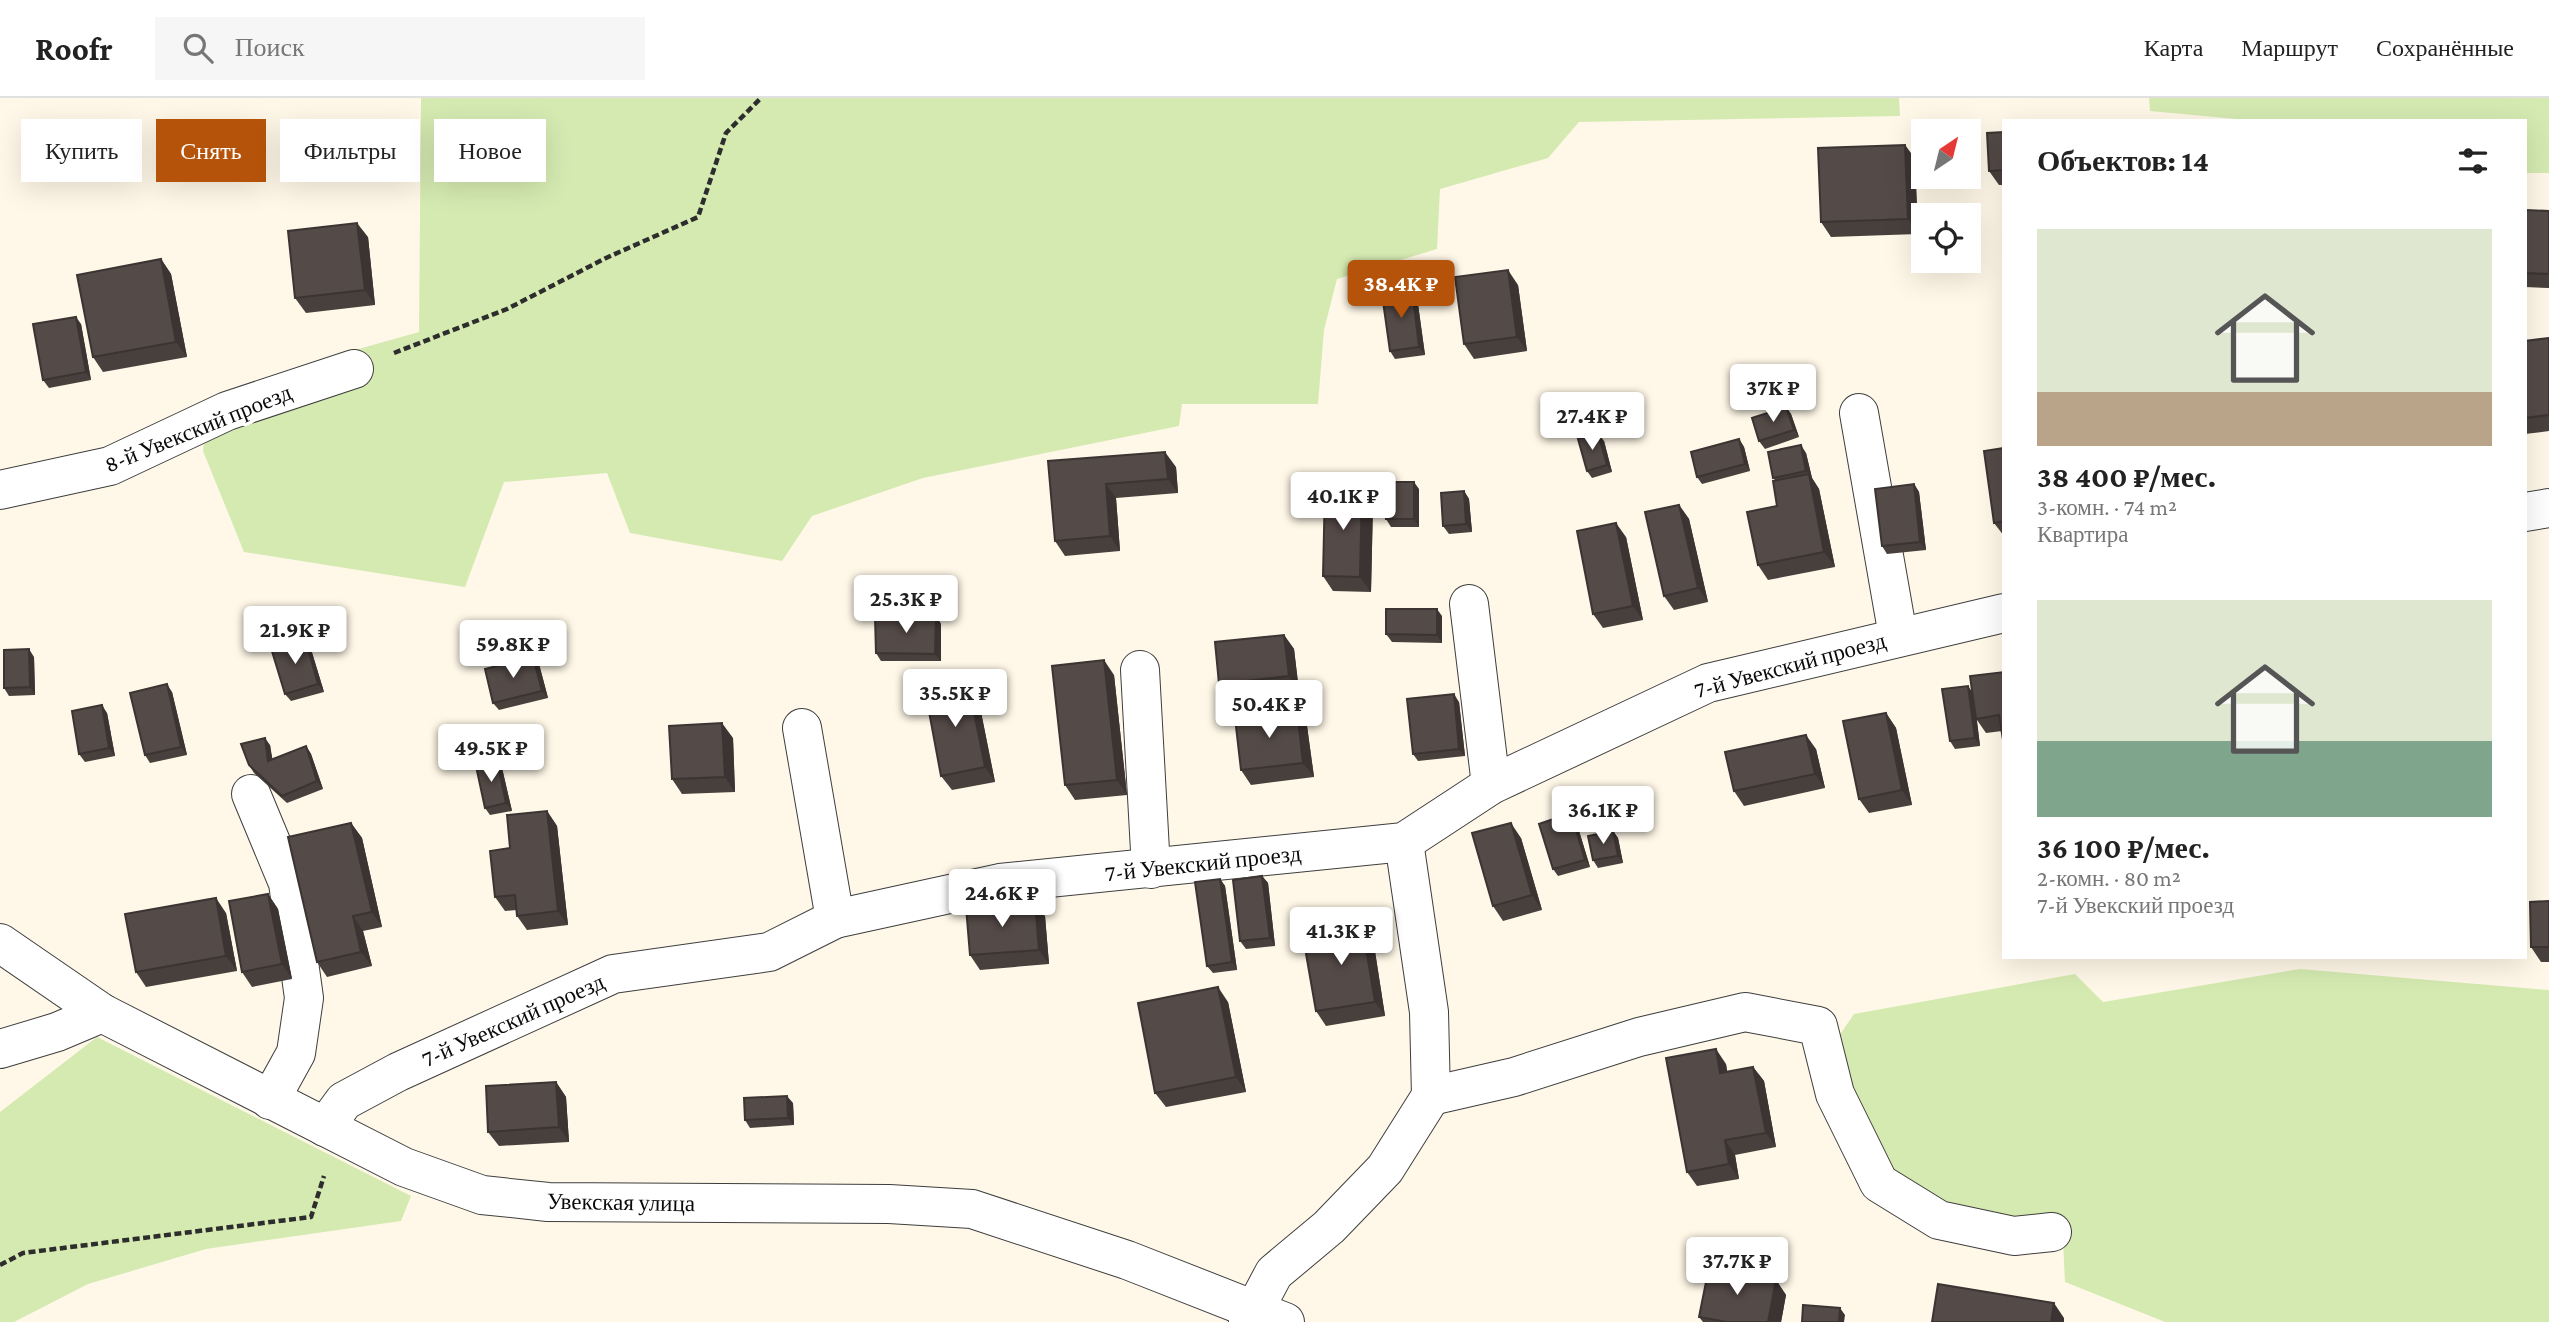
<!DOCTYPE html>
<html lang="ru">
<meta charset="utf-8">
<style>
body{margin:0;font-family:"Crimson Pro",serif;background:#f6f6f6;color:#222;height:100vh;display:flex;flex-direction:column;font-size:26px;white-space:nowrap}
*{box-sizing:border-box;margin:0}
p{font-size:23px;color:#767676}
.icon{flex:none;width:38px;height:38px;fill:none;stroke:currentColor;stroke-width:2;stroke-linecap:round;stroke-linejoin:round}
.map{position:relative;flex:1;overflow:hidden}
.details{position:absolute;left:2002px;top:21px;width:525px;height:840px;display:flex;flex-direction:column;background:#fff;border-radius:0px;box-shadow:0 7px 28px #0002}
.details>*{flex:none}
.top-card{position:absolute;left:21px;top:21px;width:665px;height:63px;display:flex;gap:14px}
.needle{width:46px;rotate:35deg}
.fabs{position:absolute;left:1911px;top:21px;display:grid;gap:14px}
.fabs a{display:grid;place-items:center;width:70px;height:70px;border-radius:0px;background:#fff;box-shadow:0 7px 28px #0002;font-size:35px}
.price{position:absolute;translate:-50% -60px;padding:0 16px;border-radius:7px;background:#fff;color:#222;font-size:23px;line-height:46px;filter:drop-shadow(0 2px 4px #0008)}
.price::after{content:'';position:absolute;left:50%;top:42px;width:21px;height:16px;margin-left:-10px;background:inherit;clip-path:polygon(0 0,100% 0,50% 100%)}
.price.on{background:#b45309;color:#fff}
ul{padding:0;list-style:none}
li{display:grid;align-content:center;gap:14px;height:371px;padding:0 35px}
li span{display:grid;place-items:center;height:217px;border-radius:0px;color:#555}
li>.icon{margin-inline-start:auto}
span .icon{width:126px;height:126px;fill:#fffc;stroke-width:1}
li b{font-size:30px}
h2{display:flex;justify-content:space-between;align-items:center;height:84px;padding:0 35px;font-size:30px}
.chip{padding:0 24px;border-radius:0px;background:#fff;box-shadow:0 7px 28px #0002;font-size:24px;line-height:63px}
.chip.on{background:#b45309;color:#fff}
header{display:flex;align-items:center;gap:42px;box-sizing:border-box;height:98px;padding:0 35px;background:#fff;border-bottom:2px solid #e0e0e0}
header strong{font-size:33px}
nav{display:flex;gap:38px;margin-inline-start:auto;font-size:24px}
.search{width:490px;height:63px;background:#f6f6f6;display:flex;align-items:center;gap:18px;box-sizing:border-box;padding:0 24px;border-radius:0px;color:#767676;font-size:26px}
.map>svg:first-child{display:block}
</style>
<header>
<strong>Roofr</strong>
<div class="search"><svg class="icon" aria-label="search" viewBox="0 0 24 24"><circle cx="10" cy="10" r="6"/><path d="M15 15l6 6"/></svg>Поиск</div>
<nav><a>Карта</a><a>Маршрут</a><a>Сохранённые</a></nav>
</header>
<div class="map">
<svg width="2549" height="1224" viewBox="0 0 2549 1224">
<rect width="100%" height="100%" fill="#fff8e8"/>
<g fill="#d5eab1">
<polygon points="421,0 1899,0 1900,18 1579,24 1548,60 1440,91 1437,151 1337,181 1324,232 1318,306 1182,306 1179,328 923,380 812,418 782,463 630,435 607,375 504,384 465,489 244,454 203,353 208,303 337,257 419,234"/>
<polygon points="2149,0 2549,0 2549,75 2525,75 2525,23 2258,23 2150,13"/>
<polygon points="2300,871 2549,892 2549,1224 2165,1224 2065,1184 2062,1123 2004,1119 1939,1101 1889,1069 1847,992 1839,938 1854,916 2075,876 2103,904"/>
<polygon points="97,939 411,1098 401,1123 206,1151 88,1186 14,1224 0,1224 0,1014"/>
</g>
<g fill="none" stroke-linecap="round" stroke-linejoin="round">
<defs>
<g id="minor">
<polyline points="1859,315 1898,538"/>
<polyline points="0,392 110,368 227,313 354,271"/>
<polyline points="2525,414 2549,410"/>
<polyline points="1469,506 1491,687"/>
<polyline points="1140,572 1151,771"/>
<polyline points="802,630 835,821"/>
<polyline points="251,696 288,785 304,900 296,955 270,1002"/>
<polyline points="0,845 102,915 404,1069 482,1097 548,1104 889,1106 972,1111 1127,1162 1285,1224"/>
<polyline points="0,951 57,934 102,915"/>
<polyline points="1431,998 1514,979 1639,939 1745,914 1818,928 1835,996 1879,1085 1939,1122 2014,1138 2052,1134"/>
<polyline points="325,1029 344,1003 398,974 613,876 769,854 835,821 1000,785 1404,744 1491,687 1708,585 2004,515"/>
<polyline points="1248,1224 1274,1175 1329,1129 1385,1071 1431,998 1429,914 1404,744"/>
</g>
</defs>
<use href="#minor" stroke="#3e3e3e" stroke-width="40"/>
<g stroke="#2d2d2d" stroke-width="4.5" stroke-dasharray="7 3.5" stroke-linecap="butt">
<polyline points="394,255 507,211 606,160 698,119 726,35 761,0"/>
<polyline points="0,1167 23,1155 311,1119 324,1078"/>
</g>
<use href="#minor" stroke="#fff" stroke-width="38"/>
</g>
<g fill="#48403d">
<polygon points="2004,34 2004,87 1999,87 1989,73"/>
<polygon points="1905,47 1915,61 1918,136 1831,139 1821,124"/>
<polygon points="2525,112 2549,113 2549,190 2525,189"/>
<polygon points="368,139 375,207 306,215 295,200"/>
<polygon points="161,161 171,176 187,259 103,274 93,259"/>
<polygon points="1518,187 1527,253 1474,261 1464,246"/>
<polygon points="1412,191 1417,199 1425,257 1395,261 1390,253"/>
<polygon points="81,226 91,282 49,290 43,282"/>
<polygon points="2549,240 2549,333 2525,336 2525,243"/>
<polygon points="1786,309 1791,316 1799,339 1765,351 1759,343"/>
<polygon points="1739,341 1744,349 1750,373 1702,386 1697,379"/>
<polygon points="1604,343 1612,374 1592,380 1587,373"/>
<polygon points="2004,350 2004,438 1994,425"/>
<polygon points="1806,355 1812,380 1819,391 1835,469 1768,482 1758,467 1777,408 1775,382 1773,380"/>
<polygon points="1048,363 1176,369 1178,395 1116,400 1120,453 1065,458 1055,443"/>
<polygon points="1914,386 1919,394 1926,452 1887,456 1882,448"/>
<polygon points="1362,391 1373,405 1371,494 1333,493 1323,478"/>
<polygon points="1419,391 1419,429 1391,429 1386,421"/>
<polygon points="1464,393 1469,401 1472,434 1449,436 1443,428"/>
<polygon points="1679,407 1689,421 1708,504 1674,512 1664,498"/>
<polygon points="1626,439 1643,522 1603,530 1593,516"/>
<polygon points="936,518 941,526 941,563 881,563 876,555"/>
<polygon points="1442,518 1442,545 1392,544 1386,536"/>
<polygon points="1284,537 1294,551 1299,593 1229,600 1219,586"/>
<polygon points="310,548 324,594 291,603 285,596"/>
<polygon points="34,559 35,597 9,598 4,590"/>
<polygon points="539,566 548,600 499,612 493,605"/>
<polygon points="2004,574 2002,633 1986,635 1977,622 1980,648 1955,651 1950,643"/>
<polygon points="1114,577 1127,697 1075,702 1065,687"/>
<polygon points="172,594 187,657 150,665 145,657"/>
<polygon points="978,599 995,684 952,692 941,678"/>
<polygon points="1459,604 1465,658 1418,663 1413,656"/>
<polygon points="1297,613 1307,628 1314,679 1251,687 1241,672"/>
<polygon points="107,615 115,658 85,664 79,656"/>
<polygon points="1886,615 1896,630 1912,707 1869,715 1859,701"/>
<polygon points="733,640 735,694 682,696 672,681"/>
<polygon points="270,647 272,661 306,648 311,656 323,691 287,705 254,675 249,667"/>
<polygon points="1816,651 1825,690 1744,708 1734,693"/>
<polygon points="497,663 502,670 512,713 490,717 485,710"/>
<polygon points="547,713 557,728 568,827 527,832 517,818 517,812 505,813 495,799 510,750"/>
<polygon points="1576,723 1590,769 1558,778 1553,771"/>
<polygon points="351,725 362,740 382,829 363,833 372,868 327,879 317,864"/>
<polygon points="1613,733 1618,740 1623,765 1598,770 1593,762"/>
<polygon points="1521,740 1542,812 1503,823 1493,808"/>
<polygon points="1262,778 1268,785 1275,848 1246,851 1240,843"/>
<polygon points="1220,781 1225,788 1237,872 1213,875 1207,868"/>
<polygon points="268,796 278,811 292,881 252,889 242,874"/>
<polygon points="2549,803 2549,864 2541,864 2531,849"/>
<polygon points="226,815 237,873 146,889 136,874"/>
<polygon points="1045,818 1049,866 980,872 970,857"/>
<polygon points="1361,820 1372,834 1385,918 1326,928 1316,913 1326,846"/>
<polygon points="1228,904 1246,994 1166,1009 1155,995"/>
<polygon points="1726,966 1727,974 1753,969 1764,983 1776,1049 1735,1057 1739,1081 1697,1088 1687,1074"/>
<polygon points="556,984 566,999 569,1044 499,1048 488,1034"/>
<polygon points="793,1005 794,1027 750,1030 745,1022"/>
<polygon points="1776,1182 1786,1197 1781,1224 1703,1224 1699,1219"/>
</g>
<g fill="#3b3432">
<polygon points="1905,47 1915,61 1918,136 1908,121"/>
<polygon points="357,125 368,139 375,207 365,192"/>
<polygon points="161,161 171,176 187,259 176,244"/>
<polygon points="1508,172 1518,187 1527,253 1517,239"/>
<polygon points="1412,191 1417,199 1425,257 1419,249"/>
<polygon points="76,219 81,226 91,282 86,274"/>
<polygon points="1786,309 1791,316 1799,339 1794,332"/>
<polygon points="1598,335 1604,343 1612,374 1607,367"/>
<polygon points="1739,341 1744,349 1750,373 1745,366"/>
<polygon points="1801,347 1806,355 1812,380 1819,391 1835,469 1824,454 1809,376 1806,373"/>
<polygon points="1165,354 1176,369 1178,395 1168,381"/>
<polygon points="1414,384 1419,391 1419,429 1414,421"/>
<polygon points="1106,386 1116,400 1120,453 1110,438"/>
<polygon points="1914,386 1919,394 1926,452 1920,444"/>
<polygon points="1362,391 1373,405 1371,494 1360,479"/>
<polygon points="1464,393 1469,401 1472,434 1466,426"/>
<polygon points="1679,407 1689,421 1708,504 1698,490"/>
<polygon points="1616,425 1626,439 1643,522 1633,508"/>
<polygon points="1437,511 1442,518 1442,545 1437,537"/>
<polygon points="936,518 941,526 941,563 935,556"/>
<polygon points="1284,537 1294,551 1299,593 1289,578"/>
<polygon points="305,540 310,548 324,594 318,586"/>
<polygon points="29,551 34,559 35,597 30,589"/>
<polygon points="533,559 539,566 548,600 542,593"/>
<polygon points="1104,562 1114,577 1127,697 1117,682"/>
<polygon points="968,584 978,599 995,684 985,669"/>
<polygon points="167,586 172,594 187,657 181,649"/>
<polygon points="1968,588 1973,595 1980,648 1975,640"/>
<polygon points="1454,596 1459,604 1465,658 1459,651"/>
<polygon points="102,607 107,615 115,658 109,650"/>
<polygon points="1297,613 1307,628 1314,679 1303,665"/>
<polygon points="1886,615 1896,630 1912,707 1902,692"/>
<polygon points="722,625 733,640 735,694 725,679"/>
<polygon points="1806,637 1816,651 1825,690 1815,676"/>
<polygon points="265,640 270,647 274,670 268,663"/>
<polygon points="306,648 311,656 323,691 317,683"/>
<polygon points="497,663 502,670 512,713 506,705"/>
<polygon points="547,713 557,728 568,827 558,813"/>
<polygon points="1571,715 1576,723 1590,769 1585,762"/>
<polygon points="351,725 362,740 382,829 372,814"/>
<polygon points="1511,725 1521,740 1542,812 1532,797"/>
<polygon points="1613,733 1618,740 1623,765 1618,758"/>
<polygon points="1262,778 1268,785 1275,848 1270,840"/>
<polygon points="1220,781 1225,788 1237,872 1232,864"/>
<polygon points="268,796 278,811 292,881 282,866"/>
<polygon points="216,800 226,815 237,873 226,858"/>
<polygon points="1035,804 1045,818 1049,866 1039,852"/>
<polygon points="353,818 363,833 372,868 361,854"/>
<polygon points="1361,820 1372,834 1385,918 1375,904"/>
<polygon points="1218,889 1228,904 1246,994 1236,979"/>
<polygon points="1716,951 1726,966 1730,990 1720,975"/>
<polygon points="1753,969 1764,983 1776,1049 1766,1035"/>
<polygon points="556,984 566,999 569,1044 559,1029"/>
<polygon points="787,998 793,1005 794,1027 788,1020"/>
<polygon points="1725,1042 1735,1057 1739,1081 1729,1066"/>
<polygon points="1776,1182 1786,1197 1781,1224 1768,1224"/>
<polygon points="2054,1205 2064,1220 2064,1224 2051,1224"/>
<polygon points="1840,1210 1845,1217 1844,1224 1839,1224"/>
</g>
<g fill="#544a47" stroke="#3b3432" stroke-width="2">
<polygon points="2004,34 2004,72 1989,73 1987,35"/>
<polygon points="1905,47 1908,121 1821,124 1818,50"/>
<polygon points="2525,112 2549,113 2549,176 2525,175"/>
<polygon points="357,125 365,192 295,200 288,133"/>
<polygon points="161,161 176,244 93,259 77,177"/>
<polygon points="1508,172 1517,239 1464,246 1455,179"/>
<polygon points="1412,191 1419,249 1390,253 1382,196"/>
<polygon points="76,219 86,274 43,282 33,226"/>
<polygon points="2549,240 2549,317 2525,320 2525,243"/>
<polygon points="1786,309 1794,332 1759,343 1752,320"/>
<polygon points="1598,335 1607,367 1587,373 1578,341"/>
<polygon points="1739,341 1745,366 1697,379 1691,354"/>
<polygon points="1801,347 1806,373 1773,380 1768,354"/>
<polygon points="2004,350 2004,423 1994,425 1984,353"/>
<polygon points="1165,354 1168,381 1106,386 1110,438 1055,443 1048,363"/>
<polygon points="1809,376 1824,454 1758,467 1747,414 1777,408 1773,383"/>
<polygon points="1385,384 1414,384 1414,421 1386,421"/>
<polygon points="1914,386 1920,444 1882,448 1875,391"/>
<polygon points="1325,390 1362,391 1360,479 1323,478"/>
<polygon points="1464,393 1466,426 1443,428 1441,395"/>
<polygon points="1679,407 1698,490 1664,498 1645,414"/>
<polygon points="1616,425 1633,508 1593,516 1577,433"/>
<polygon points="1386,511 1437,511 1437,537 1386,536"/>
<polygon points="936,518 935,556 876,555 875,519"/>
<polygon points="1284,537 1289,578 1219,586 1215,544"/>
<polygon points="305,540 318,586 285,596 271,550"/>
<polygon points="29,551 30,589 4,590 4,552"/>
<polygon points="533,559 542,593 493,605 485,571"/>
<polygon points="1104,562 1117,682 1065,687 1052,568"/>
<polygon points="2004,574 2004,648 1999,617 1976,621 1970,578"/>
<polygon points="968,584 985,669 941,678 925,592"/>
<polygon points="167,586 181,649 145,657 130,595"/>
<polygon points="1968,588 1975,640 1950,643 1942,591"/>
<polygon points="1454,596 1459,651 1413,656 1407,601"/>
<polygon points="102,607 109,650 79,656 72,613"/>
<polygon points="1297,613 1303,665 1241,672 1235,620"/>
<polygon points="1886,615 1902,692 1859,701 1843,623"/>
<polygon points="722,625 725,679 672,681 669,628"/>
<polygon points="1806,637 1815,676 1734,693 1725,654"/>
<polygon points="265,640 268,663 306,648 317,683 282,698 249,667 241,646"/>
<polygon points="497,663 506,705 485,710 476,668"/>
<polygon points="547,713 558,813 517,818 515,797 495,799 490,753 510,750 507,717"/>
<polygon points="1571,715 1585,762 1553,771 1539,726"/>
<polygon points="351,725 372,814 353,818 361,854 317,864 288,739"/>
<polygon points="1511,725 1532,797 1493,808 1472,735"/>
<polygon points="1613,733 1618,758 1593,762 1588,738"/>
<polygon points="1262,778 1270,840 1240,843 1233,782"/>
<polygon points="1220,781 1232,864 1207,868 1195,784"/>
<polygon points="268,796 282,866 242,874 229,803"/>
<polygon points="216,800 226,858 136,874 125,816"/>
<polygon points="2549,803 2549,849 2531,849 2530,804"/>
<polygon points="1035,804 1039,852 970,857 966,809"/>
<polygon points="1361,820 1375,904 1316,913 1305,850 1326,846 1323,826"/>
<polygon points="1218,889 1236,979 1155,995 1138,905"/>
<polygon points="1716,951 1720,975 1753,969 1766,1035 1725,1042 1729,1066 1687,1074 1666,960"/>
<polygon points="556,984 559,1029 488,1034 486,988"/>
<polygon points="787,998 788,1020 745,1022 744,1000"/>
<polygon points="1709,1169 1776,1182 1768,1224 1727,1224 1699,1219"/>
<polygon points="1938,1186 2054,1205 2051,1224 1932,1224"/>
<polygon points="1803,1207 1840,1210 1839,1224 1802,1224"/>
</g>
<g text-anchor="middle" stroke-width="7" stroke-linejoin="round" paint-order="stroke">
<g font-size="23" fill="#0b0b0b" stroke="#fff">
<text transform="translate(198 330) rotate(-22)" y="8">8-й Увекский проезд</text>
<text transform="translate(1790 567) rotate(-15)" y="8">7-й Увекский проезд</text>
<text transform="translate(1203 765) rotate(-6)" y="8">7-й Увекский проезд</text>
<text transform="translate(513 922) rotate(-24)" y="8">7-й Увекский проезд</text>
<text transform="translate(621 1104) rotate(1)" y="8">Увекская улица</text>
</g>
</g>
</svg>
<div class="fabs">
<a><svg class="needle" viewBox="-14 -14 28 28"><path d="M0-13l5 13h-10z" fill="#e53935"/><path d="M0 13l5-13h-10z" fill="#767676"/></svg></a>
<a><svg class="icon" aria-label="locate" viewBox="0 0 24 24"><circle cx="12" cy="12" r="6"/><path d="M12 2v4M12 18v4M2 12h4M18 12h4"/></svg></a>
</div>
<b class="price on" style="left:1401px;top:222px">38.4K ₽</b>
<b class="price" style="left:1773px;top:326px">37K ₽</b>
<b class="price" style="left:1592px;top:354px">27.4K ₽</b>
<b class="price" style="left:1343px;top:434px">40.1K ₽</b>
<b class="price" style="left:906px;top:537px">25.3K ₽</b>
<b class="price" style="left:295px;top:568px">21.9K ₽</b>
<b class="price" style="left:513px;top:582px">59.8K ₽</b>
<b class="price" style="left:955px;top:631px">35.5K ₽</b>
<b class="price" style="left:1269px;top:642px">50.4K ₽</b>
<b class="price" style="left:491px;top:686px">49.5K ₽</b>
<b class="price" style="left:1603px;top:748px">36.1K ₽</b>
<b class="price" style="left:1002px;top:831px">24.6K ₽</b>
<b class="price" style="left:1341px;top:869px">41.3K ₽</b>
<b class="price" style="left:1737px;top:1199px">37.7K ₽</b>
<div class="top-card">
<a class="chip">Купить</a>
<a class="chip on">Снять</a>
<a class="chip">Фильтры</a>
<a class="chip">Новое</a>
</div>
<section class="details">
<h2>Объектов: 14<svg class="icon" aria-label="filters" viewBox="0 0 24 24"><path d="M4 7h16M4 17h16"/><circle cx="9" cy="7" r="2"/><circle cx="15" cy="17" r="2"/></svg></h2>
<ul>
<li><span style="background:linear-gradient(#dfe7d0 75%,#b9a48a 0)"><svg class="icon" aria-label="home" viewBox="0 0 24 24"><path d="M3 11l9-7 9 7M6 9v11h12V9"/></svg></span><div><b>38 400 ₽/мес.</b><p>3-комн. · 74 m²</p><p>Квартира</p></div></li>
<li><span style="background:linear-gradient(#dfe7d0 65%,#7fa58c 0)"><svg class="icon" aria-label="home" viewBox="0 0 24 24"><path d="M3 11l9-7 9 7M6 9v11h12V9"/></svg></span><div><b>36 100 ₽/мес.</b><p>2-комн. · 80 m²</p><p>7-й Увекский проезд</p></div></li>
</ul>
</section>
</div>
